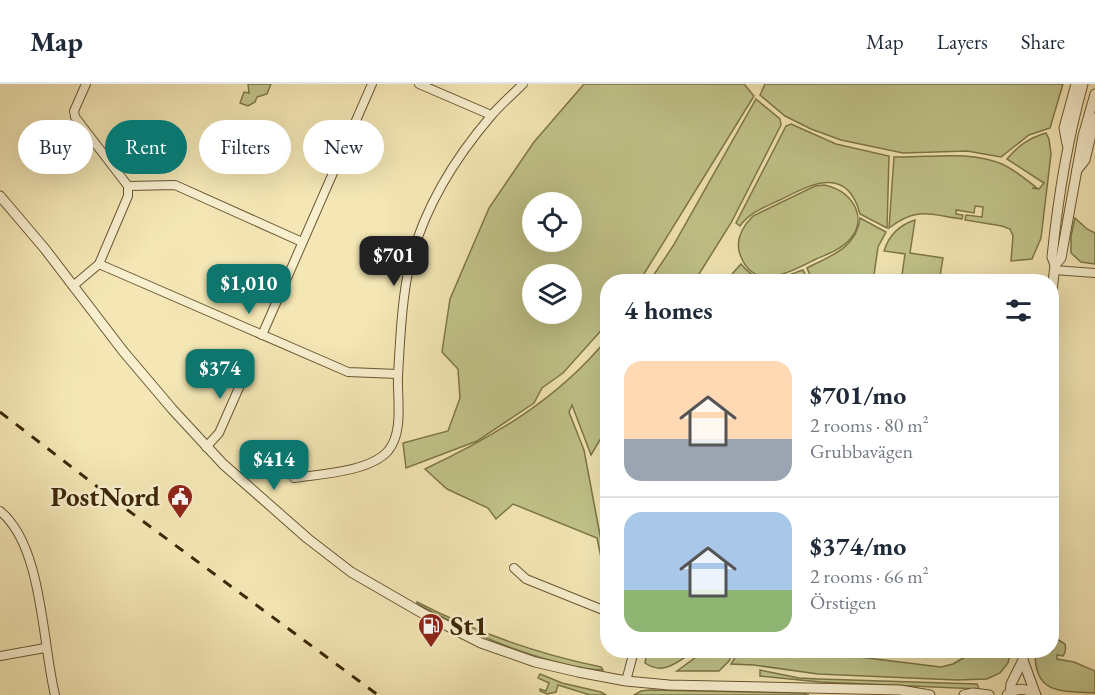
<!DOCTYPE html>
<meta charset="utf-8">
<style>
body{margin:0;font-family:"EB Garamond",serif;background:#f6f6f7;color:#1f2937;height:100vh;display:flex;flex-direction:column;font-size:22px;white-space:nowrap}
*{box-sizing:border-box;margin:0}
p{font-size:20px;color:#747a83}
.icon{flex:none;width:33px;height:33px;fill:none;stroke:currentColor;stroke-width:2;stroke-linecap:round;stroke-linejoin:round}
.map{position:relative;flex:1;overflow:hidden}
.drawer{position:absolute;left:600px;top:190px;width:459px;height:384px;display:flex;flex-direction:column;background:#fff;border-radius:24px;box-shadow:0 6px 24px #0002}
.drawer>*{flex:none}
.hud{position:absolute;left:18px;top:36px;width:492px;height:54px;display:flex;gap:12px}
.buttons{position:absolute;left:522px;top:108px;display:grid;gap:12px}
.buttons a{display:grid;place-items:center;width:60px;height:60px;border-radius:50%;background:#fff;box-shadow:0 6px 24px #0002;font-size:30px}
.price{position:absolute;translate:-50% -51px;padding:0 14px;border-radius:12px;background:#0f766e;color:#fff;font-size:20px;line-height:39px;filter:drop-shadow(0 2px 3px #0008)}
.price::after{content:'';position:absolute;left:50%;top:36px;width:18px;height:14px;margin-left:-9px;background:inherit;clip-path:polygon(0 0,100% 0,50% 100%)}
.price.active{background:#222;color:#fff}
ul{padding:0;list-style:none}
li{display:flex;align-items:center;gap:18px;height:150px;padding:0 24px}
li+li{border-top:2px solid #e0e1e3}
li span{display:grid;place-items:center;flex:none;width:168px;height:120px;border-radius:18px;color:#555}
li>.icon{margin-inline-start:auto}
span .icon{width:72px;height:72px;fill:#fffc;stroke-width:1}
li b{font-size:26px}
h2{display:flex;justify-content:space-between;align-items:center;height:72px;padding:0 24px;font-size:26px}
.pill{padding:0 21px;border-radius:27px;background:#fff;box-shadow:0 6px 24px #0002;font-size:21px;line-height:54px}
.pill.active{background:#0f766e;color:#fff}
header{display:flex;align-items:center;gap:36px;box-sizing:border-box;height:84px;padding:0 30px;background:#fff;border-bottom:2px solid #e0e1e3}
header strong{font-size:28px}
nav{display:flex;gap:33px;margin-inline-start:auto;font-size:21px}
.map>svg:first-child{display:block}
</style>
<header>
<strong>Map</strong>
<nav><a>Map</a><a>Layers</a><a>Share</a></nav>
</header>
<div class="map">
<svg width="1095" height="611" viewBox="0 0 1095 611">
<rect width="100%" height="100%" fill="#f4e7b5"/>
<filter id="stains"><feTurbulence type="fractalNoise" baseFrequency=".00333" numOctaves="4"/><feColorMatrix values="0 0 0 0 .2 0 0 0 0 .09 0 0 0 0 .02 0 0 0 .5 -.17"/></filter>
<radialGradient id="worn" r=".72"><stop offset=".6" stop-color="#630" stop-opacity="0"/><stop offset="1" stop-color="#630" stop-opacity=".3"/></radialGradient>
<g fill="#c1c48a" stroke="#7e7648" stroke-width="1.5" fill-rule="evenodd">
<polygon points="248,0 271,0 267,10 257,13 255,18 248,22 240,19 244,8 249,9"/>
<path d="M584,0H744L754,12L639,198H608L607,240L563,289L542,304L534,319L477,357L406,384L403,359L448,347L460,314L458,285L442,268L450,215L489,124L534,58ZM572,118V158H532V118ZM572,190V230H532V190Z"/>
<polygon points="765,0 1063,0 1050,44 1029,51 1001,73 967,67 903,69 841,56 811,45 785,32 760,11"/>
<polygon points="756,15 780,35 781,41 731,139 694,198 649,198 673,162"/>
<path d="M791,40L836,60L889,72L887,144L860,130C847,81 811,100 780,116C765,123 750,128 740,142L736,139L786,42Z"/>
<path d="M1046,49L1049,55L1051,70L1041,154L1032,175L1011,177L1013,152L1010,145L1002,142L965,136L966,131L982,133L983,123L975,122L974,129L956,126V130L963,131L962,135C930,131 917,122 889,144L894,73C929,74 968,66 1002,80C1015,86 1025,95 1037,104H1032L1039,105L1044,99L1007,75C1019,61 1029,54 1046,49Z"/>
<path d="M824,101C849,105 869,131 851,154C842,165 828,170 816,175C792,187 756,209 741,173C734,157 742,143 753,132L815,102Z"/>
<path d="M860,134L886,148L878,163L873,198H813L807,184C830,172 857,164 860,134Z"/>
<polygon points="1075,134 1087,145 1095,149 1095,180 1081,178 1071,169 1071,152"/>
<path d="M915,136L910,169L943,174L939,198H901L905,170L884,167C889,151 899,141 915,136Z"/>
<path d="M741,180C762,206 778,194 803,186L809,198H725Z"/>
<path d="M607,255V344L591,371L572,321L569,328L584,366L607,488V502L597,454L513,420L496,435L488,424L447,405L425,385C495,352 558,315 607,255Z"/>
<path d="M417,518C477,549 534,569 601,583L603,586C587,586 572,582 557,578C508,566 462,544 417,520Z"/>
<path d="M1052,552L1065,560C1066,564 1066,568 1063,572L1057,571V575L1074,578L1095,587V609C1061,607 1034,611 1035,567H1052Z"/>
<path d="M647,567L690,569V570C674,580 663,591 645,579Z"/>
<polygon points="734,567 729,577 719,587 677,587 703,568"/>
<polygon points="739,567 818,568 941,583 953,580 965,573 990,572 991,567 1011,567 1008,579 1000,589 987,595 957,596 818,590 754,581 731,580"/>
<polygon points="760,586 799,594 819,595 977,600 979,605 820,598 760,592"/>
<polygon points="540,590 562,599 601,608 606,611 590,611 558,601 556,608 547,610 540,607 540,605 546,607 549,599 538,594"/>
<polygon points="649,606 803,609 809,611 634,611 641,607"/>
</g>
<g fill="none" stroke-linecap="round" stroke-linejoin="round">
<defs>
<g id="minor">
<polyline points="419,0 491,31"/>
<polyline points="128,102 175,101 302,158"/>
<polyline points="99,180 348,288 398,290"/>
<polyline points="1054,186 1095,189"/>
<polyline points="73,202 99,180 128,112 128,102 75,33 74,27 86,0"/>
<polyline points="262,251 372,0"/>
<polyline points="206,363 219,349 249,281"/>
<path d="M294,394C320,390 369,388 388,367C404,348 397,314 398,292C400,257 402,212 410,179C424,125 455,74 491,32C500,21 512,11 523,0"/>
<path d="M0,427C43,462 42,559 55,611"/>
<polyline points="514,484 526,495 608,528"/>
<polyline points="0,572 45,564"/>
<polyline points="626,597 634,567"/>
</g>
<g id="tertiary">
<polyline points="1067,60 1064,44 1076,0"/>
<polyline points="1077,86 1085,76 1095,34"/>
<polyline points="0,112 45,165 123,267 173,326 223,380 307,454 351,488 422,529 481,559 535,578 578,588 626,597 669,601 900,606 930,611"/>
<polyline points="1055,181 1061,174 1083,52 1095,10"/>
<path d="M1052,207L1055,181L1052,173C1058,114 1067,57 1083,0"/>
<polyline points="1024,567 1023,576 1035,609"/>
<polyline points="1010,609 1011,600 1023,576"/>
<polyline points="964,611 973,609 989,611"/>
<path d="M1007,611C1017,603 1027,604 1036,611"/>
</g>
</defs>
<use href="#minor" stroke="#6a5731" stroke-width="10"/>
<use href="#tertiary" stroke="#6a5731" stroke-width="11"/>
<use href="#minor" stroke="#f8efcf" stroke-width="8"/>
<use href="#tertiary" stroke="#f8efcf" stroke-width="9"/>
<polyline stroke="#3c2705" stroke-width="3" stroke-dasharray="10 10" stroke-linecap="butt" points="0,328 125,424 378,611"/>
</g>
<defs>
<symbol id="civic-pin" viewBox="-11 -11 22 30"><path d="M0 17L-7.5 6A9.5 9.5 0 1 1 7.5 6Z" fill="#8f2418" stroke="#f8efcf"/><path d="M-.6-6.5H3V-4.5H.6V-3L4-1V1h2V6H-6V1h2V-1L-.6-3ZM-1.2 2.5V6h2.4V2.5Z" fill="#fff"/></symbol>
<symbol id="fuel-pin" viewBox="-11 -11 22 30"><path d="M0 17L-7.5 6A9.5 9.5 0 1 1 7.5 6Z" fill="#8f2418" stroke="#f8efcf"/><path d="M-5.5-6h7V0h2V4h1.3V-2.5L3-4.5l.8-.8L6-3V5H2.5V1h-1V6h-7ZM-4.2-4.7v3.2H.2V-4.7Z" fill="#fff"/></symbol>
</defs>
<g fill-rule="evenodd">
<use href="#civic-pin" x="165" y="398" width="30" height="40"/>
<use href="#fuel-pin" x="416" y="527" width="30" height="40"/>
</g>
<g text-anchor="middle" stroke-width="5" stroke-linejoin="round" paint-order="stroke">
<g font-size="27" font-weight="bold" fill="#3c2705" stroke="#f8efcf" text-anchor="end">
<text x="160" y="422">PostNord</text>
<text x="450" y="551" text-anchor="start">St1</text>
</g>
</g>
<rect width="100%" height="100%" filter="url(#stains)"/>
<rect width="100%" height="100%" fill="url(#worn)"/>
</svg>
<div class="buttons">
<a><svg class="icon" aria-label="locate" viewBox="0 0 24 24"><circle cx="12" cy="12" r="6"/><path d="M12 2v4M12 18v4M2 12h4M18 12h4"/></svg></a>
<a><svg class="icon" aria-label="layers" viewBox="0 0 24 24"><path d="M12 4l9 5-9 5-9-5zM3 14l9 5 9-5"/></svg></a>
</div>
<b class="price active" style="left:394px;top:203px">$701</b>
<b class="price" style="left:249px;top:231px">$1,010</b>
<b class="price" style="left:220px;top:316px">$374</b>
<b class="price" style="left:274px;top:407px">$414</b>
<div class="hud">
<a class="pill">Buy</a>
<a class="pill active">Rent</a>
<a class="pill">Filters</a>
<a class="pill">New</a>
</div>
<section class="drawer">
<h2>4 homes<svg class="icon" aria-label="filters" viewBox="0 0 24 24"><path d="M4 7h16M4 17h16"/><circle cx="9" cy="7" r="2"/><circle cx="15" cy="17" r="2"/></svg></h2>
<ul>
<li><span style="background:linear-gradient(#ffd9b3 65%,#9aa5b1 0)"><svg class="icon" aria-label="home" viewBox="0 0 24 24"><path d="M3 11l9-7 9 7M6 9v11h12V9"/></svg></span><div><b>$701/mo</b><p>2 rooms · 80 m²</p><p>Grubbavägen</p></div></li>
<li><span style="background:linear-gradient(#a9c7e8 65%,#8fb573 0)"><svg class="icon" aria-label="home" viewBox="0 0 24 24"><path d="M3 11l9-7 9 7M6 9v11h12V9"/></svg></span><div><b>$374/mo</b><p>2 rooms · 66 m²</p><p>Örstigen</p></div></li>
</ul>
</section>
</div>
